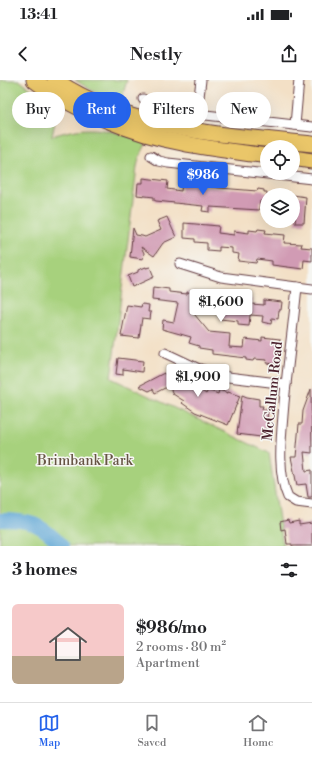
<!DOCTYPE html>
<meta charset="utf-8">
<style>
body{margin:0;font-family:"Libre Bodoni",serif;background:#f2f2f2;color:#202124;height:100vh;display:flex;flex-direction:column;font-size:15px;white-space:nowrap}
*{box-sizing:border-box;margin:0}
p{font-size:13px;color:#757577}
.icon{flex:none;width:22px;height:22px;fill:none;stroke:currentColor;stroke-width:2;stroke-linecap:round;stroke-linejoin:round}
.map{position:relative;height:466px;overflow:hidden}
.sheet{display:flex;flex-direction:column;background:#fff;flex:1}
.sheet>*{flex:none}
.top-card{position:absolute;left:12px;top:12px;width:288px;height:36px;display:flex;gap:8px}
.buttons{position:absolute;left:260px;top:60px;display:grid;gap:8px}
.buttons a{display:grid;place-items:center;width:40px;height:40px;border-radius:50%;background:#fff;box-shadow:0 4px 16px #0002;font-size:20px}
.price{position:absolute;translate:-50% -34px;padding:0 9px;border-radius:4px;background:#fff;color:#222;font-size:13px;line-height:26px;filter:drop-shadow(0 1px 2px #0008)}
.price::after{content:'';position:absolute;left:50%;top:24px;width:12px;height:9px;margin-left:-6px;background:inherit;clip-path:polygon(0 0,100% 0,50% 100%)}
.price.current{background:#2563eb;color:#fff}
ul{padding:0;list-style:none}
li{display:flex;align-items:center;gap:12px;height:100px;padding:0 12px}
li+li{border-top:1px solid #e0e0e0}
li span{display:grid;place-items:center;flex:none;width:112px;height:80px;border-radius:6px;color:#555}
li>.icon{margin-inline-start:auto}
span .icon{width:48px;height:48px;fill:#fffc;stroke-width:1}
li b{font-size:17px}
h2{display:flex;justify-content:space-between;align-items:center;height:48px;padding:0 12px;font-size:17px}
.pill{padding:0 14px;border-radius:18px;background:#fff;box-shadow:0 4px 16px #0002;font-size:14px;line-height:36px}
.pill.current{background:#2563eb;color:#fff}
.status{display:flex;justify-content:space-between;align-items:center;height:28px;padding:0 20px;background:#fff;direction:ltr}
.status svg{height:11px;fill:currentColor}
header{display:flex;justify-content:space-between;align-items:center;height:52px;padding:0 12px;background:#fff;font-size:18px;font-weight:600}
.menu{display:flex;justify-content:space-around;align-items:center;height:56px;border-top:1px solid #e0e0e0;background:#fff;font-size:11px;color:#757577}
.menu a{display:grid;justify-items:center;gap:2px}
.menu .current{color:#2563eb}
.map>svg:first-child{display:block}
</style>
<div class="status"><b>13:41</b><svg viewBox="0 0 49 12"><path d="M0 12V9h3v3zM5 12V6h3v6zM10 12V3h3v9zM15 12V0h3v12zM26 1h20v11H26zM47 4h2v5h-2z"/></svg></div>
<header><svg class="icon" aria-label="back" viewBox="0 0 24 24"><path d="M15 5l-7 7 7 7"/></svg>Nestly<svg class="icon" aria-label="share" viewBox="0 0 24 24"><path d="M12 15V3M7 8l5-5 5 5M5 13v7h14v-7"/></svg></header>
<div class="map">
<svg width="312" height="466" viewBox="0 0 312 466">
<rect width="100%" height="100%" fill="#f6f6f2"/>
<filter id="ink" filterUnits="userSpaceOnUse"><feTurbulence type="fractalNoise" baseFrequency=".025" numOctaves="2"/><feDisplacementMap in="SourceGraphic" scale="8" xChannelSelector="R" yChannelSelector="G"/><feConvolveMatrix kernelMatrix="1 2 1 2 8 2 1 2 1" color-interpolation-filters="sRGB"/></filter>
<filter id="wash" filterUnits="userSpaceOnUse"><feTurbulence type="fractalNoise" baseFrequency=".012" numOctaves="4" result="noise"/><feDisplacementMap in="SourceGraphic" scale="16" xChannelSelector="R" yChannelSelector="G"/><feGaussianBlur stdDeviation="0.9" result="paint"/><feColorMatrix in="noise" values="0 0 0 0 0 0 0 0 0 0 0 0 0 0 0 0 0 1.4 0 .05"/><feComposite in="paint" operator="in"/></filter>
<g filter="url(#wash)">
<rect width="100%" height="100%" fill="#f3e0c6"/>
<g fill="#a7d17d" stroke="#787854">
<path d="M0,0H19L35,12L58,27L52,56C92,43 109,50 147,62L139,78L137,87L111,298L269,373L283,466H0Z"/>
<polygon points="75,0 127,0 120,24 93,11"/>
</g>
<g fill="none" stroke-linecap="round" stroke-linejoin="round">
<path stroke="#61a7d6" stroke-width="14" d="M0,440C30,440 41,443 62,466"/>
</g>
<g id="blocks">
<g fill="#d19bb4">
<polygon points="143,98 168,101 167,109 181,111 182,103 220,108 257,111 258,109 264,110 264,112 267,112 267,122 260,121 259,130 210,127 210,132 202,131 203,126 156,121 154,120 154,117 137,115 138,103 143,103"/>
<polygon points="293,115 306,117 304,143 295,143 296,134 293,133"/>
<polygon points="167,137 176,157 163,163 154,176 141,167 144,173 143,179 130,177 133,148 136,155 142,156 145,157 161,150 157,141"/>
<polygon points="184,143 219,146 218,153 234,155 234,151 249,153 249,150 257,151 258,149 266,150 265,153 285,155 284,163 302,164 301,167 312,168 312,181 304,180 303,189 272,185 272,181 257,179 256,183 238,181 239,174 232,173 232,168 219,167 219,171 207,170 207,163 195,162 195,159 184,158"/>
<polygon points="146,187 146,188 150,187 154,197 132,207 128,196 138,192 138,190"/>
<polygon points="153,207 169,209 169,212 187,214 187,212 252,219 251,224 264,225 264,220 282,222 281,230 279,230 278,239 272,238 271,244 262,242 263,236 250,235 249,246 238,245 238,241 220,239 221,224 209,223 208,232 190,229 209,252 230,254 229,267 244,268 245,259 262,261 262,257 280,259 277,284 266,283 267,280 254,279 253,281 246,280 246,278 212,274 212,270 199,268 199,266 189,263 191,257 162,249 163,240 174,242 174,241 178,223 152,220"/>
<polygon points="142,224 149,225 148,232 151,232 150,239 142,238 139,258 121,256 127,225 141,227"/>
<polygon points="118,278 143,281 142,292 123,289 123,295 116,294"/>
<polygon points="164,293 166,296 169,294 170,297 172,296 174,300 176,299 181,307 184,302 193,308 194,305 206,314 208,310 218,314 219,310 228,313 228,312 240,316 228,345 195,332 182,323 184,321 173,314 169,306 155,313 153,309 149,311 139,306"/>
<polygon points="311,309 312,373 304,372 306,391 312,390 312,417 308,417 306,404 297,405 291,377 296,377 299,344 302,344 303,331"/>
<polygon points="242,315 247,317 259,319 259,326 263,326 262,329 268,329 266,351 262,351 261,357 237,354"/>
<polygon points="288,440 289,443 299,441 299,445 312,443 312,466 292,466 292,464 287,464 285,449 281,450 280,442"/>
</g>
</g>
</g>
<g filter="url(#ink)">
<use href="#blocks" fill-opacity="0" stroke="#633c42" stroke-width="1"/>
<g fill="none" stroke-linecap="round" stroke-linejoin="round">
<defs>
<g id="minor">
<polyline points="143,19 150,26 156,28 188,33 312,47"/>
<polyline points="197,34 201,0"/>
<polyline points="295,45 299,0"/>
<polyline points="151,76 159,81 168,83 312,99"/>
<polyline points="180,184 221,197 312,209"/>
<path d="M297,207C293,246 288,284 284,323C282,351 276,391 288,417L296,422L312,424"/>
<polyline points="165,273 197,288 228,297 286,304"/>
</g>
<g id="primary">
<path d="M34,0C73,30 134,54 182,63C210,69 239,72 267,76"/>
<path d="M55,0C132,52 223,54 312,64"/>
<polyline points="293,78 312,81"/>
</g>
</defs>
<use href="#minor" stroke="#633c42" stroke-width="11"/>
<use href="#primary" stroke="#633c42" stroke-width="17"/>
<use href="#minor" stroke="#fff" stroke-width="9"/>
<use href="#primary" stroke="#eac669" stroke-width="15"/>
</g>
</g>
<g text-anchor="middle" stroke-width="3" stroke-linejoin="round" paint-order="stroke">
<g font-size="14" fill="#4a1f2b" stroke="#f6f6f2">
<text transform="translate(272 311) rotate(-84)" y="5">McCallum Road</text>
</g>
<g font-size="14" fill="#665444" stroke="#f6f6f2">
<text x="85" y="385">Brimbank Park</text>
</g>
</g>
</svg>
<div class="buttons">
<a><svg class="icon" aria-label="locate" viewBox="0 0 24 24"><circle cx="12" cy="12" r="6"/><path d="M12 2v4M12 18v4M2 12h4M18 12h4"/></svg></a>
<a><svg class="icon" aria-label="layers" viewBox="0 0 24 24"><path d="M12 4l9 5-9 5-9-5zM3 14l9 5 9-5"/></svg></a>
</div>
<b class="price current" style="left:203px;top:116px">$986</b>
<b class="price" style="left:221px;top:243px">$1,600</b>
<b class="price" style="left:198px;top:318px">$1,900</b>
<div class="top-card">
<a class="pill">Buy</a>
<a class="pill current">Rent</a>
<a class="pill">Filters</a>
<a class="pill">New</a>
</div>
</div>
<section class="sheet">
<h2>3 homes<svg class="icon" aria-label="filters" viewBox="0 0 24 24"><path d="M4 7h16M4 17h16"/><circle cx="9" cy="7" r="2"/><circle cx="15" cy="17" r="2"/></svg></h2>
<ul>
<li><span style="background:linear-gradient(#f6c9c9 65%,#b9a48a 0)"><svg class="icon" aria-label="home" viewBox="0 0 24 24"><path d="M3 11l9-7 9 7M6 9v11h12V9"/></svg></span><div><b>$986/mo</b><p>2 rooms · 80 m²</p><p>Apartment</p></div></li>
</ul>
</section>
<nav class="menu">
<a class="current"><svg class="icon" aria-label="map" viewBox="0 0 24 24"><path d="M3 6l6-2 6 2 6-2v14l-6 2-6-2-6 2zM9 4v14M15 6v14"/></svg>Map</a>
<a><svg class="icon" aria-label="saved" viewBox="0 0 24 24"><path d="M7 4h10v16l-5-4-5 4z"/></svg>Saved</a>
<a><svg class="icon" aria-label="home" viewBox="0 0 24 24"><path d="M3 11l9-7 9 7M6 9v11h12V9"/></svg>Home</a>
</nav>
